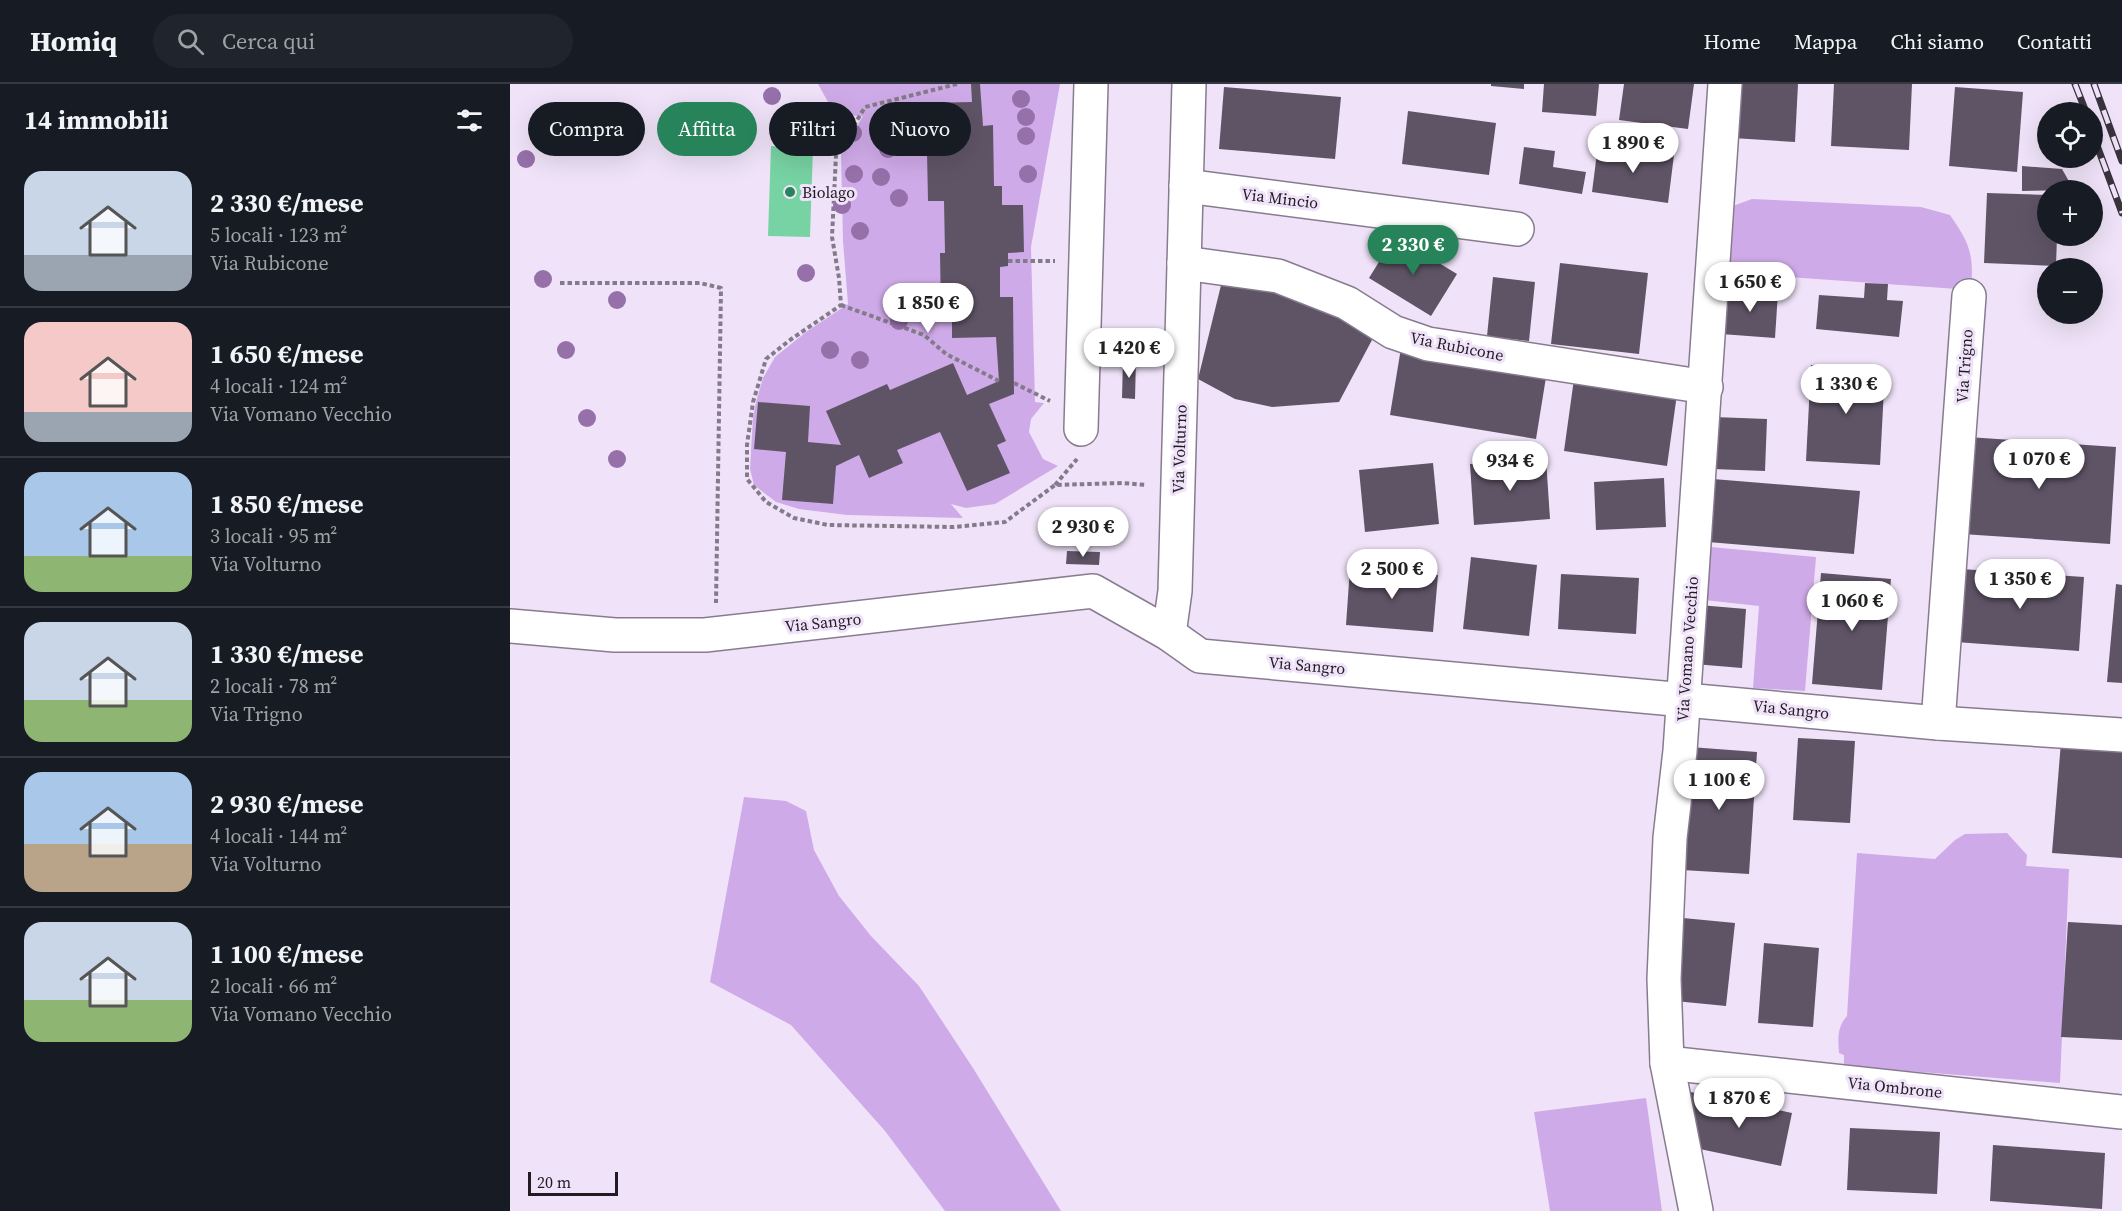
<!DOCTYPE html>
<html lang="it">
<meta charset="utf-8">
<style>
body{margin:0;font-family:"Source Serif 4",serif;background:#20242c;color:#f1f3f6;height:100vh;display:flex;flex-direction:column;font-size:22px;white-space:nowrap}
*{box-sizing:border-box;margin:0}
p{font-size:20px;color:#9ea1a6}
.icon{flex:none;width:33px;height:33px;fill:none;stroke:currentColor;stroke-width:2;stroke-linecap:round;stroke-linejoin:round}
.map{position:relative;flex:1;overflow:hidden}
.sheet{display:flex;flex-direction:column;background:#171b24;width:510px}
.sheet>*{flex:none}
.hud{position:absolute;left:18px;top:18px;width:570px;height:54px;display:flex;gap:12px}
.controls{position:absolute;left:1527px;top:18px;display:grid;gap:12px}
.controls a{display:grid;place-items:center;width:66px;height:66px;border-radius:50%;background:#171b24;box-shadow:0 6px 24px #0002;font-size:30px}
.scale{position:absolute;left:18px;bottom:15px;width:90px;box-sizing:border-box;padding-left:6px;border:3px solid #211c24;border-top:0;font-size:16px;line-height:21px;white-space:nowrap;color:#211c24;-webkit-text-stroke:4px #f0e3f9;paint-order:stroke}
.price{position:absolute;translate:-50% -51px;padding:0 14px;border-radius:21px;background:#fff;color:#222;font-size:20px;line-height:39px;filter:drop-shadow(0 2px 3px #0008)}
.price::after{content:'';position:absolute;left:50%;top:36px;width:18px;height:14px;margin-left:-9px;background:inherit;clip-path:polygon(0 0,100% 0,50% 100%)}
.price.selected{background:#27835a;color:#fff}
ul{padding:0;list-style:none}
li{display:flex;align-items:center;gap:18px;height:150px;padding:0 24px}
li+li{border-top:2px solid #363941}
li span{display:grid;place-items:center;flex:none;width:168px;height:120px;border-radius:18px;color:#555}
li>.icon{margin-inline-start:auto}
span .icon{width:72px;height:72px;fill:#fffc;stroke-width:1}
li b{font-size:26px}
h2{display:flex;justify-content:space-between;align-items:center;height:72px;padding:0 24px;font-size:26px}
.tag{padding:0 21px;border-radius:27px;background:#171b24;box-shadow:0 6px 24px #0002;font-size:21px;line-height:54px}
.tag.selected{background:#27835a;color:#fff}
header{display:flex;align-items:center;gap:36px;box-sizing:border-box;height:84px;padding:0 30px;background:#171b24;border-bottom:2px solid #363941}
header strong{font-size:28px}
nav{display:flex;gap:33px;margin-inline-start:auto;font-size:21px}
.search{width:420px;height:54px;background:#20242c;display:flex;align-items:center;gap:15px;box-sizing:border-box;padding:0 21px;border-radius:33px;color:#9ea1a6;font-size:22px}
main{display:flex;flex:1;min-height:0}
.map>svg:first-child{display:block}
</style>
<header>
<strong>Homiq</strong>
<div class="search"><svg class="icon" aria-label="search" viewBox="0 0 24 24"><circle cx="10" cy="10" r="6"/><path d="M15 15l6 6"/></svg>Cerca qui</div>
<nav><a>Home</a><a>Mappa</a><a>Chi siamo</a><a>Contatti</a></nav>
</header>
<main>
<section class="sheet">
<h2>14 immobili<svg class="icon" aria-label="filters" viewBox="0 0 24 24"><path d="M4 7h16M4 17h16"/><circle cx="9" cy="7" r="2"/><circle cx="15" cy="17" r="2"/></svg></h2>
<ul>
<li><span style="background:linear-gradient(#c9d6e8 70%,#9aa5b1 0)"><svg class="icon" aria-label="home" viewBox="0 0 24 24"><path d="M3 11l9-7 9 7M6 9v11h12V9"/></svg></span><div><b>2 330 €/mese</b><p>5 locali · 123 m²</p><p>Via Rubicone</p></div></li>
<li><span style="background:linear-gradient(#f6c9c9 75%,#9aa5b1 0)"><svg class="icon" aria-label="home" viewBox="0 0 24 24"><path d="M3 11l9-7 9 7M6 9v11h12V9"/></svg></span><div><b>1 650 €/mese</b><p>4 locali · 124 m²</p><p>Via Vomano Vecchio</p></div></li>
<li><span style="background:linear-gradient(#a9c7e8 70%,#8fb573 0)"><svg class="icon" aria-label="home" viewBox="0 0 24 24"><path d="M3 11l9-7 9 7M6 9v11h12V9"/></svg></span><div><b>1 850 €/mese</b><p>3 locali · 95 m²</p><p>Via Volturno</p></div></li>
<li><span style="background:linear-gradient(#c9d6e8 65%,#8fb573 0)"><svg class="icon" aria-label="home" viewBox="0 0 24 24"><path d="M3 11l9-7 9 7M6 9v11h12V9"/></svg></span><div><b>1 330 €/mese</b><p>2 locali · 78 m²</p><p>Via Trigno</p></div></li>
<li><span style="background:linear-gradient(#a9c7e8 60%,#b9a48a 0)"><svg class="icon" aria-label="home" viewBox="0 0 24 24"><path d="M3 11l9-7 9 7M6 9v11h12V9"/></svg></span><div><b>2 930 €/mese</b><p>4 locali · 144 m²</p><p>Via Volturno</p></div></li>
<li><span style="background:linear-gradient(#c9d6e8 65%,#8fb573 0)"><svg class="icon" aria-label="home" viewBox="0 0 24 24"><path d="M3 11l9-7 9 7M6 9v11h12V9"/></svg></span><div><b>1 100 €/mese</b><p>2 locali · 66 m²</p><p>Via Vomano Vecchio</p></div></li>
</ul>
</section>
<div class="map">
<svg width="1612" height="1127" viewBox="0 0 1612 1127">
<rect width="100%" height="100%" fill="#f0e3f9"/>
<g fill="#cfaae8">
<polygon points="308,0 550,0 521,163 525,318 534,319 521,335 519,348 533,375 548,382 485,420 456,424 441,420 453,434 337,431 289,425 266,418 244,401 240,385 243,333 246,318 253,294 265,273 296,248 338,220 333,157 331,70 353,32 334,31 323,27"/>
<path d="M1242,115L1411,123L1440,131C1460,160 1464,170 1461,206L1207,188L1220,123Z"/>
<polygon points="1190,462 1306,473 1295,607 1243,604 1249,522 1185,515"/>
<polygon points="234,713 276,717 296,727 304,766 329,812 361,852 409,902 463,984 551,1127 435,1127 375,1047 281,941 200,898"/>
<path d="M1497,749L1517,771L1516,782L1559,785L1550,999L1334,982V971L1329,969C1328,955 1327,943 1337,932L1347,769L1425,775L1445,756L1455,750Z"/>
<polygon points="1136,1014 1152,1127 1040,1127 1024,1028"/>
</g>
<polygon fill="#77d3a3" points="261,62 303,64 300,153 258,152"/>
<g fill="#5f5466">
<polygon points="461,0 470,0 473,42 483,41 484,102 492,102 492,121 513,121 514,168 498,169 498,182 490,183 490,213 503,213 504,310 479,320 496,357 487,361 500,389 457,407 430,348 387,366 393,379 359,394 349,371 326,382 323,420 272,416 276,368 244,365 248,318 300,322 298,358 331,361 316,327 377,300 380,306 443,279 457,311 489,297 486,253 442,254 442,229 431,229 430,169 435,169 434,117 418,117 416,19 462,18"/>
<polygon points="981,0 1014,0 1014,5 981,2"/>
<polygon points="1034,0 1089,0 1086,32 1032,28"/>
<polygon points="1114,0 1184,0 1178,45 1109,36"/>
<polygon points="1226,0 1288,0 1285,58 1223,54"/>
<polygon points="1324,0 1402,0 1399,66 1321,62"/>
<polygon points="714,3 831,13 825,75 709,65"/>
<polygon points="1445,3 1513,8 1507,88 1439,82"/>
<polygon points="898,27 986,39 979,91 892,80"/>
<polygon points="1088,61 1164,71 1158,119 1082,108"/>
<polygon points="1014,63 1045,67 1043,83 1076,88 1072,110 1009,100"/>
<polygon points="1512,82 1552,85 1564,106 1512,107"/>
<polygon points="1477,109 1538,111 1538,152 1547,152 1546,182 1474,179"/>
<polygon points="885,152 947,190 921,232 859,194"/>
<polygon points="1050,179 1138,189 1129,270 1041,260"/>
<polygon points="714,189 813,214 862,256 829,318 762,323 725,315 688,295"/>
<polygon points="983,193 1025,198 1019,257 977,252"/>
<polygon points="1355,199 1378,200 1377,216 1393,217 1389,253 1306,245 1309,211 1354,214"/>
<polygon points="1214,204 1268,208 1265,254 1211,250"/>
<polygon points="891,264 1037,287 1026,355 880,331"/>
<polygon points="613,275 626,275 625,315 612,314"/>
<polygon points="1301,281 1375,285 1370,381 1296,377"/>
<polygon points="1064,295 1167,310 1157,382 1054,367"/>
<polygon points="1204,333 1257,335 1255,387 1203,385"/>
<polygon points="1458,353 1606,363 1600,460 1452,450"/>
<polygon points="1036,375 1040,435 964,441 960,380"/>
<polygon points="923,379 929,440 855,448 849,386"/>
<polygon points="1154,394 1156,443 1086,446 1084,398"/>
<polygon points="1203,395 1350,407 1344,470 1198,458"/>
<polygon points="557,467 590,468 589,481 556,480"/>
<polygon points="961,473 1027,481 1019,552 953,545"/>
<polygon points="840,484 928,491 923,548 836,541"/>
<polygon points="1451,485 1574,493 1569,567 1446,558"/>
<polygon points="1311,489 1381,495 1372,606 1302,600"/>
<polygon points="1051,490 1129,494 1126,550 1048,545"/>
<polygon points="1606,500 1612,501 1612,599 1597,598"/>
<polygon points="1189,521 1236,525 1232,584 1184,580"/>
<polygon points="1288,654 1345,657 1340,739 1283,736"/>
<polygon points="1551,658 1612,663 1612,774 1542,769"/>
<polygon points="1180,663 1247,668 1239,790 1172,786"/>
<polygon points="1173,834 1225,839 1216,922 1165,917"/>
<polygon points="1558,838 1612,841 1612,956 1551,953"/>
<polygon points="1254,859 1309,864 1303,943 1248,939"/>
<polygon points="1176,1007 1282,1029 1271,1082 1185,1064"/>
<polygon points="1340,1044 1430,1048 1427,1110 1337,1106"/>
<polygon points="1483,1061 1595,1069 1592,1125 1480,1117"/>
</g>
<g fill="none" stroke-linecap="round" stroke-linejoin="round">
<defs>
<g id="minor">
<polyline points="676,102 1007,145"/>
<polyline points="674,179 768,192 837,219 883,248 918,260 1196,303"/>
<polyline points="571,345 581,0"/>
<polyline points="0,542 105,551 195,551 583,507 659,550 690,572 1428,639 1612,651"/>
<polyline points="659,550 665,507 679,0"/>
<polyline points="1428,639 1459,212"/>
<polyline points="1157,979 1612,1028"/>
<polyline points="1186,1127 1157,979 1154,895 1160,754 1170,667 1215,0"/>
</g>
</defs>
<use href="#minor" stroke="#877c8f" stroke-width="36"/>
<g stroke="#847b8a" stroke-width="4" stroke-dasharray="4.5 3" stroke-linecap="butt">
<polyline points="447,0 355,23 326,71 322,153 329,194 331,221 280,256 256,275 243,318 237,361 237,395 256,418 284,434 318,441 444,443 495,438 545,401 612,399 637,401"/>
<polyline points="498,177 545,177"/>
<polyline points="50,199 190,199 211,204 206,519"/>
<polyline points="331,221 414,251 436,270 489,297"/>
<polyline points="504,299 540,317"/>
<polyline points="545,401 567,375"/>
</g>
<use href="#minor" stroke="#fff" stroke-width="33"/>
<defs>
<g id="rail">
<polyline points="1565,0 1576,28"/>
<polyline points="1584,0 1612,77"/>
<polyline points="1582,48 1612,129"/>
</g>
</defs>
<use href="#rail" stroke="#39333d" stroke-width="7"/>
<use href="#rail" stroke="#f0e3f9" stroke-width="4.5" stroke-dasharray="14" stroke-linecap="butt"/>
</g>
<g fill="#9670a9">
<circle cx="262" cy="12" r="9"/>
<circle cx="511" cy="15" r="9"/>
<circle cx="326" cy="33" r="9"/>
<circle cx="516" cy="33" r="9"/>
<circle cx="343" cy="49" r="9"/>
<circle cx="516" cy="52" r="9"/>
<circle cx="378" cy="65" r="9"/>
<circle cx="16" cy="75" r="9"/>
<circle cx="344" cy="90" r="9"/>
<circle cx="518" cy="90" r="9"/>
<circle cx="371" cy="93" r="9"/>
<circle cx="389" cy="114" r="9"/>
<circle cx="332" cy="121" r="9"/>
<circle cx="350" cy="147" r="9"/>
<circle cx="296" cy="189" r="9"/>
<circle cx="33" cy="195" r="9"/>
<circle cx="396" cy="213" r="9"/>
<circle cx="107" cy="216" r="9"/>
<circle cx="389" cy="237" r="9"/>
<circle cx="56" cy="266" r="9"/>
<circle cx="320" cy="266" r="9"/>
<circle cx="350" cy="276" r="9"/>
<circle cx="77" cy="334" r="9"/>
<circle cx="107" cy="375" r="9"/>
</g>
<circle fill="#27835a" stroke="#f0e3f9" stroke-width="2" cx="280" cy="108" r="6"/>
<g text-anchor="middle" stroke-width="6" stroke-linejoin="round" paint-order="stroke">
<g font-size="16" fill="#211c24" stroke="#f0e3f9" text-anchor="start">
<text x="292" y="114">Biolago</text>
</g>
<g font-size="16" fill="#211c24" stroke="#f0e3f9">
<text transform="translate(770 114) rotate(7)" y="6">Via Mincio</text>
<text transform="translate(947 262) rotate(11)" y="6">Via Rubicone</text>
<text transform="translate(1454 282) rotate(-86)" y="6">Via Trigno</text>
<text transform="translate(669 365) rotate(-88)" y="6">Via Volturno</text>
<text transform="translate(313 538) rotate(-6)" y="6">Via Sangro</text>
<text transform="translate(1177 565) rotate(-86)" y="6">Via Vomano Vecchio</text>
<text transform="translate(797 581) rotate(5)" y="6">Via Sangro</text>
<text transform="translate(1281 625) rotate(6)" y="6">Via Sangro</text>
<text transform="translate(1385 1003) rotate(6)" y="6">Via Ombrone</text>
</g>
</g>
</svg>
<div class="controls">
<a><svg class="icon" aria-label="locate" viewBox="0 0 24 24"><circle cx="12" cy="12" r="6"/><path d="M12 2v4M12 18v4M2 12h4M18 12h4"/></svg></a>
<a>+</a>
<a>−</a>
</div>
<div class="scale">20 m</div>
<b class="price" style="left:1123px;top:90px">1 890 €</b>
<b class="price selected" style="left:903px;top:192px">2 330 €</b>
<b class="price" style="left:1240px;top:229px">1 650 €</b>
<b class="price" style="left:418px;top:250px">1 850 €</b>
<b class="price" style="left:619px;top:295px">1 420 €</b>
<b class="price" style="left:1336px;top:331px">1 330 €</b>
<b class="price" style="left:1529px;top:406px">1 070 €</b>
<b class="price" style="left:1000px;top:408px">934 €</b>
<b class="price" style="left:573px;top:474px">2 930 €</b>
<b class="price" style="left:882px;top:516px">2 500 €</b>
<b class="price" style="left:1510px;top:526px">1 350 €</b>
<b class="price" style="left:1342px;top:548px">1 060 €</b>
<b class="price" style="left:1209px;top:727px">1 100 €</b>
<b class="price" style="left:1229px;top:1045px">1 870 €</b>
<div class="hud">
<a class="tag">Compra</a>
<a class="tag selected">Affitta</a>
<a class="tag">Filtri</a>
<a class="tag">Nuovo</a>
</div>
</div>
</main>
